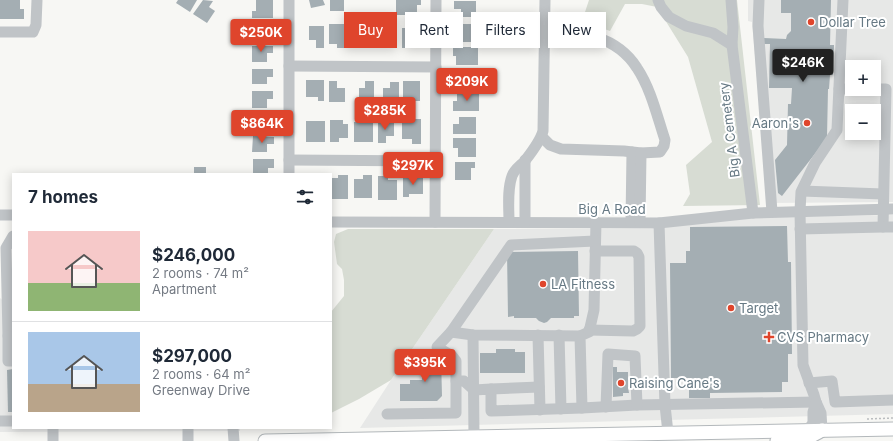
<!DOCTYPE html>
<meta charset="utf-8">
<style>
body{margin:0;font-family:Inter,sans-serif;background:#f2f2f3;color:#1f2937;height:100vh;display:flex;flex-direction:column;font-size:15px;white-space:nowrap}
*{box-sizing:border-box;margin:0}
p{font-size:13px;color:#747a83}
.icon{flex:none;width:22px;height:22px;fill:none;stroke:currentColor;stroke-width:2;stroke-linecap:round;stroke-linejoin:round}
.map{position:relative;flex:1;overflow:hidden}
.side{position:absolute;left:12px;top:173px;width:320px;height:256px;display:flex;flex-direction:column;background:#fff;border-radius:0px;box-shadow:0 2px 10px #0003}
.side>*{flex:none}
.banner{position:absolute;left:344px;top:12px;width:380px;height:36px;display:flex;gap:8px}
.controls{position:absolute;left:845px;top:60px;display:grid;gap:8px}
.controls a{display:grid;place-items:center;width:36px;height:36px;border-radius:0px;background:#fff;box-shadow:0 2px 10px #0003;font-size:20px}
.price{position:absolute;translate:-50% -34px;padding:0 9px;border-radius:4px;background:#df452c;color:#fff;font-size:13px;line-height:26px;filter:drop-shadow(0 1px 2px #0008)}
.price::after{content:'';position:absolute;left:50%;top:24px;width:12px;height:9px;margin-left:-6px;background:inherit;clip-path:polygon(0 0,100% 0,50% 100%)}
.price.active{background:#222;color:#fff}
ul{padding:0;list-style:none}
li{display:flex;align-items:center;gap:12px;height:100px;padding:0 16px}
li+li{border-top:1px solid #e0e1e3}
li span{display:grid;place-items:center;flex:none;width:112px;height:80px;border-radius:0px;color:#555}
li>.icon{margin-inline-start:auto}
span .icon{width:48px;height:48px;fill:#fffc;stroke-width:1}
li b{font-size:17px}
h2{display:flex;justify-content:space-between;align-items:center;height:48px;padding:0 16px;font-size:17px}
.chip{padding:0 14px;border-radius:0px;background:#fff;box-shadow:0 2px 10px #0003;font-size:14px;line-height:36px}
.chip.active{background:#df452c;color:#fff}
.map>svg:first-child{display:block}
</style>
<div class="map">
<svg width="893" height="441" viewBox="0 0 893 441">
<rect width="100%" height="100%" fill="#f7f7f4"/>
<g fill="#e7e8e7" fill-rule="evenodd">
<path d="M748,0H893V202L768,203L752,22L748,21ZM852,67H874V89H852ZM852,111H874V133H852Z"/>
<polygon points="893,215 893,414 360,428 391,380 494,229 651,229 754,217"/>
<polygon points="0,298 11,308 13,308 13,428 240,428 240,431 0,432"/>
</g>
<g fill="#d7dcd3">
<polygon points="589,0 737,0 760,205 683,206 690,194 686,165 712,142 688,57 657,7 642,4 625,4 610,31 582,21"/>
<polygon points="348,229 494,229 391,380 359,399 331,413 331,312 344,296 344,280 342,269 337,264 334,242 336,234"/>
</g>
<g fill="#a4aeb3">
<polygon points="0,0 20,0 20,9 24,9 24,19 0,19"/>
<polygon points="178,0 197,0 190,12 176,3"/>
<polygon points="203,0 213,1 209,7 215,11 207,23 193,14"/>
<polygon points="256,0 273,0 273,18 252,18 252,11 256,11"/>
<polygon points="309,0 323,0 325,5 311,8"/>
<rect x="330" y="0" width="14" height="11"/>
<polygon points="396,0 421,0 421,5 417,5 417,15 396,15"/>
<polygon points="781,0 831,0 830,45 834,45 833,75 830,75 829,89 828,89 827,137 828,137 782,196 778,193 775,160 787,145 788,104 791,104 792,88 769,88 770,44 764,44 764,38 786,39 787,35 791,31 791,13 781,13"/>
<polygon points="454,1 476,1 476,17 461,17 461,9 454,9"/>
<polygon points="359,22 368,22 368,25 373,25 373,48 359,48"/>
<polygon points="247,24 269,24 269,34 273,34 273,42 252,41 253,30 247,30"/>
<polygon points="329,24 347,24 347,48 337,48 337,44 329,44"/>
<polygon points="453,24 476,24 476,42 458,42 458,31 453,31"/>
<polygon points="309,26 324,26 324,48 316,48 316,40 309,40"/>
<polygon points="377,28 394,28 394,44 385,44 385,48 377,48"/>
<polygon points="402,28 409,28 409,31 422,31 422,48 402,48"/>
<polygon points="252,46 273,46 273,53 267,53 267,62 252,62"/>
<polygon points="453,47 478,47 478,65 456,65 456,56 453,56"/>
<polygon points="252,69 273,69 273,77 267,77 267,84 252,84"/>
<polygon points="454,71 477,71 476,89 453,88"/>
<polygon points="306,80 324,80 324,101 318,101 318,97 306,97"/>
<polygon points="329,81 337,81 337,88 345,88 345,102 329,102"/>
<polygon points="365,81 374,81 374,103 359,103 359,88 365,88"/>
<rect x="403" y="81" width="17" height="20"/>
<polygon points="390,82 399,82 399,104 383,104 383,88 390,88"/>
<polygon points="252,91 273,91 273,99 267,99 267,108 252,108"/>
<polygon points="457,92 479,92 479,111 453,111 453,101 457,101"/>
<rect x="253" y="114" width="21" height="18"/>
<polygon points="459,117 476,117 476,134 453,134 453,124 459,124"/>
<polygon points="402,119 421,119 421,144 412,144 412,139 402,139"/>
<polygon points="330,120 343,120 343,124 348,124 348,138 339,138 339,142 330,142"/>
<rect x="306" y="121" width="19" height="21"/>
<polygon points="378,121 394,121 394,136 386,136 386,143 378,143"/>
<rect x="354" y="122" width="19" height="20"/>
<polygon points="253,136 274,137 274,144 267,144 267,152 252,152"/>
<polygon points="453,138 476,138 476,157 458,157 458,148 453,148"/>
<polygon points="253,159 274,159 274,168 268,168 268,174 253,174"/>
<polygon points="455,162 475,162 475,168 471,168 471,180 455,180"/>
<rect x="194" y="167" width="12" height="7"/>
<polygon points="338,175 348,175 348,199 331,199 331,178 338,178"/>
<polygon points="363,175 372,175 372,198 354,198 354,179 363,179"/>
<polygon points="378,176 388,176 388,180 397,180 397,200 378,200"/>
<polygon points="403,176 423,176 423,194 409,194 409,197 403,197"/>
<polygon points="787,226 788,262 791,262 792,354 788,354 788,382 782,382 782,392 710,393 710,398 689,398 689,378 671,378 670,263 686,263 686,251 690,251 690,227"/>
<polygon points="578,251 579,316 574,316 574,318 551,318 547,322 544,323 539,321 536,318 514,318 514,316 508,317 507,252"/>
<polygon points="496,349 515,349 515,352 525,352 525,373 480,373 480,353 496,353"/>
<polygon points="422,357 441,357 442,396 437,401 400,401 400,384 410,384 410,380 422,380"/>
<polygon points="613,367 617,367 617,372 628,372 628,380 630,380 630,387 628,387 629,393 623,393 623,396 613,397"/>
<polygon points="13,369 13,412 8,412 7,370"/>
</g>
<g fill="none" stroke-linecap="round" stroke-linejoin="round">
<defs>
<g id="major">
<polyline points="265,441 893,429"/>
<path d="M777,441C796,438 806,441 822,430"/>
</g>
</defs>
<use href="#major" stroke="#b3b8bb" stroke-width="15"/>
<polyline stroke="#babdbf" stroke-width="1.5" stroke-dasharray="2 2" stroke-linecap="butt" points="867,419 893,418"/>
<g stroke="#c0c4c7" stroke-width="11">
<polyline points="289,0 289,174"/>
<polyline points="658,0 661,7 669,17 686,26 713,33 732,45 733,27 731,0"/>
<polyline points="759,0 758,26 772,212"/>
<polyline points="0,32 33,32 36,25 37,0"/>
<polyline points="732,45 753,213"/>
<polyline points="289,66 436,67"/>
<polyline points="839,89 864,89"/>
<polyline points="874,89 886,89 883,227 893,227"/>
<path d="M542,137L550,145L561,149L624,151L641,153L660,152L664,146L665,140C657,116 651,89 637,68C617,36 579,30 545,30"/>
<polyline points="289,160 435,161"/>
<polyline points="802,191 883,194"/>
<polyline points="0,215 13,215"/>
<polyline points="331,222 659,223 753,213 893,209"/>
<polyline points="435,222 436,0"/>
<path d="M509,222C509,208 507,190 512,176C514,170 519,166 524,162C531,153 540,142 543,131L545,0"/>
<polyline points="525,222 525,160"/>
<polyline points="596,222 594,310 589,332 580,336 582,408 637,405 816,402"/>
<polyline points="631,222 632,152"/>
<polyline points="640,222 641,153"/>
<polyline points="659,223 665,405 668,433"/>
<polyline points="800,229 883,227"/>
<polyline points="13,236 6,248 8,336 13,336"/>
<polyline points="589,330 633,331 637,329 640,326 639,257 637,253 634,251 595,251"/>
<polyline points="473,335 474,437"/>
<polyline points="538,335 540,410"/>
<polyline points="559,335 561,409"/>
<polyline points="8,336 8,361 13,361"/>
<polyline points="580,336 473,335 451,332 511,245 595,241"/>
<polyline points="456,381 464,381 474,390 491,389 491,411 582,408"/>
<polyline points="809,383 832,381 835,402 893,400"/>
<polyline points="491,389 539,387"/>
<polyline points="606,407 608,354 635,356 637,405"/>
<polyline points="387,414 456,413 456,361 452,356 437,347 451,332"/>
<polyline points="0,421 13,421"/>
<polyline points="233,428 234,441"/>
<polyline points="822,430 821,413 816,402 814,395 803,365 800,211 801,192 815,163 837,130 843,0"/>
<polyline points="807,431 813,423 813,412 816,402"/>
<polyline points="53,441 53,428"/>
<polyline points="188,441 188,428"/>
</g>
<use href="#major" stroke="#fff" stroke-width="13"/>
</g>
<g fill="#df452c" stroke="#fff" stroke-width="1.5">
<circle cx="811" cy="22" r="4"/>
<circle cx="807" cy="123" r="4"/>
<circle cx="543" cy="284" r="4"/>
<circle cx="731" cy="308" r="4"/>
<path d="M767 331h4v4h4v4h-4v4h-4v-4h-4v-4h4z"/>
<circle cx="621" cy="383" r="4"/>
</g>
<g text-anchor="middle" stroke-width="4" stroke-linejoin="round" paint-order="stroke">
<g font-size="13" fill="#667984" stroke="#fff" text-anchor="start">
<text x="819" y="27">Dollar Tree</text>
<text x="799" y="128" text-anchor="end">Aaron's</text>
<text x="551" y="289">LA Fitness</text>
<text x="739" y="313">Target</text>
<text x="777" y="342">CVS Pharmacy</text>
<text x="629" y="388">Raising Cane's</text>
</g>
<g font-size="13" fill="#667984" stroke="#fff">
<text transform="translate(729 130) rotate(-97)" y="5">Big A Cemetery</text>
<text x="612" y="214">Big A Road</text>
</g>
</g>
</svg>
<div class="controls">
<a>+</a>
<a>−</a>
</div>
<b class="price" style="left:261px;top:53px">$250K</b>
<b class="price active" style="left:803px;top:83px">$246K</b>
<b class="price" style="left:467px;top:102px">$209K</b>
<b class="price" style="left:385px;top:131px">$285K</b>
<b class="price" style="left:262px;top:144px">$864K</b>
<b class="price" style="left:413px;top:186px">$297K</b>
<b class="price" style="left:425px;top:383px">$395K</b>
<div class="banner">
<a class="chip active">Buy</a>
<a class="chip">Rent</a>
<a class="chip">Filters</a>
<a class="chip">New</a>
</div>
<section class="side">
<h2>7 homes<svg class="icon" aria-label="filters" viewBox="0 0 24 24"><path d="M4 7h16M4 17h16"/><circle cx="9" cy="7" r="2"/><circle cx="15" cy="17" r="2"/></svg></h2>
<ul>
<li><span style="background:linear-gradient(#f6c9c9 65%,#8fb573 0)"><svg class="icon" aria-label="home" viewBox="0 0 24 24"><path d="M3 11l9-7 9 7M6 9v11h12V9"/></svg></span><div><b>$246,000</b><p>2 rooms · 74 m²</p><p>Apartment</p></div></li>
<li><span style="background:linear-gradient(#a9c7e8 65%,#b9a48a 0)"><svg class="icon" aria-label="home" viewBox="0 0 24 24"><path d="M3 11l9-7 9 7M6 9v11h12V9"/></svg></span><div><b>$297,000</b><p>2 rooms · 64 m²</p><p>Greenway Drive</p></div></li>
</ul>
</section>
</div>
